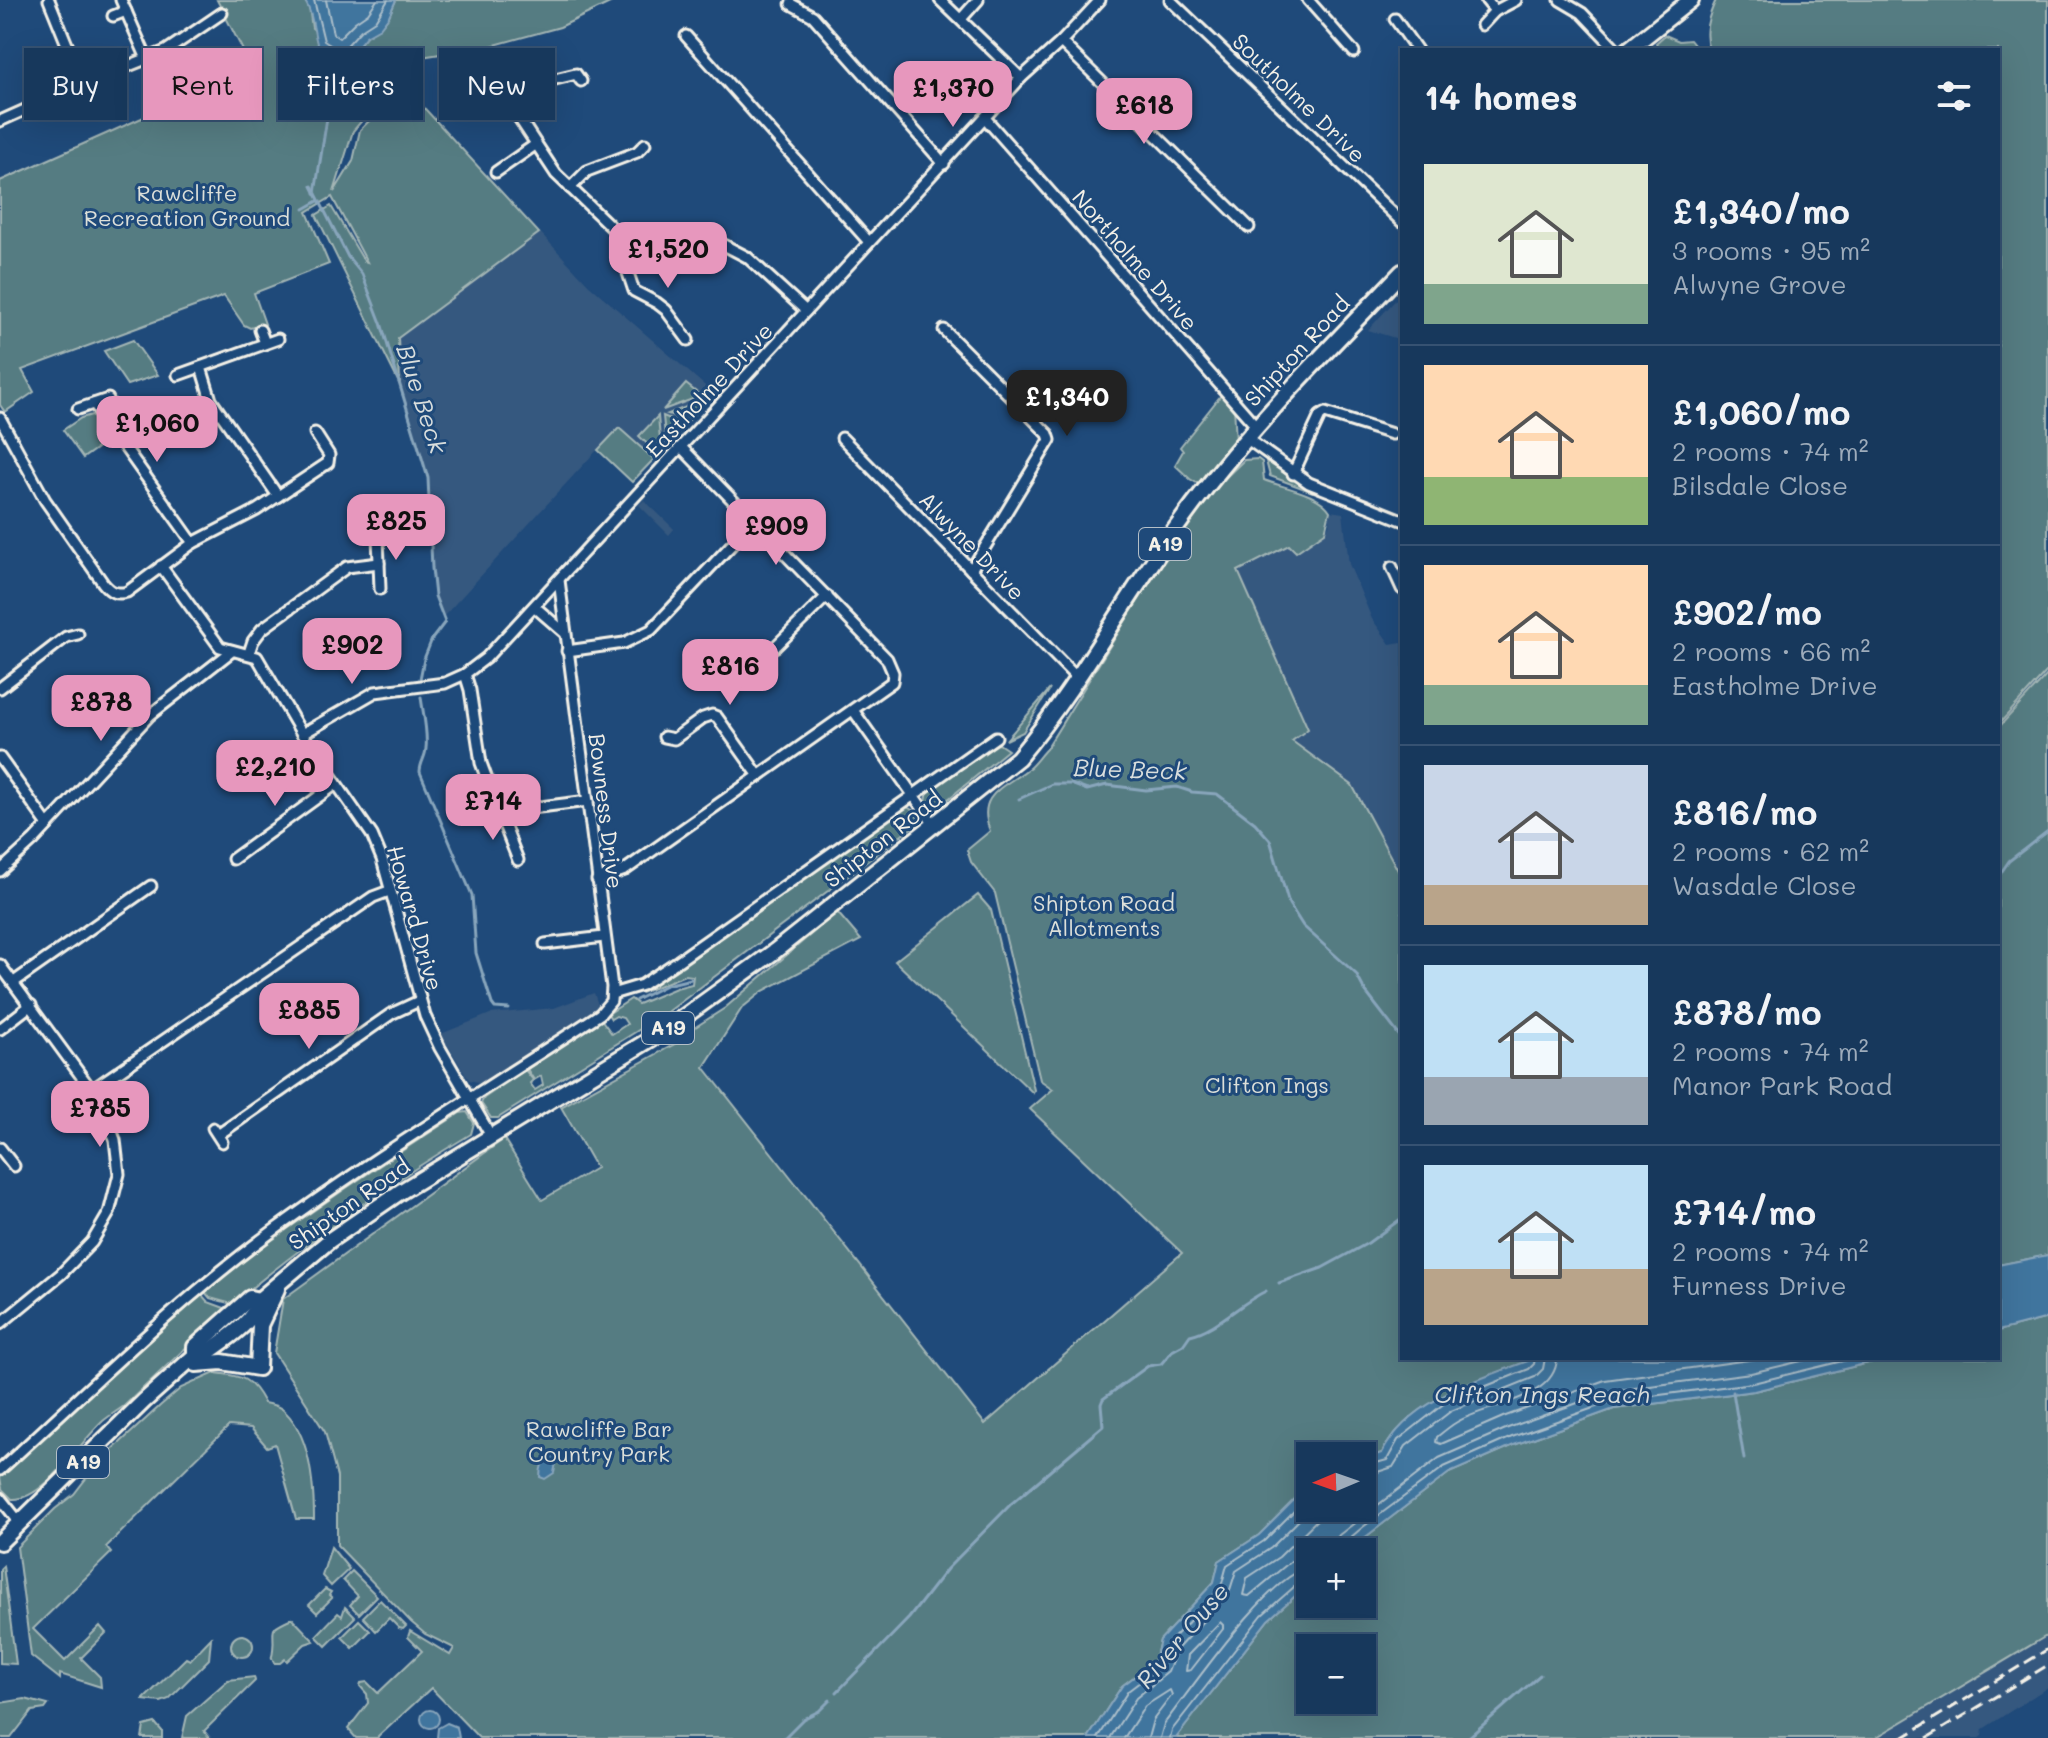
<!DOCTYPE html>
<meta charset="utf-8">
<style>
body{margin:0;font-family:Mali,sans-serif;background:#244365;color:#f1f3f6;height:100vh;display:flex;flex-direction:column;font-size:30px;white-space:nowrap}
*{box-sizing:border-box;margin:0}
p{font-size:26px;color:#9eacbb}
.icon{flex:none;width:44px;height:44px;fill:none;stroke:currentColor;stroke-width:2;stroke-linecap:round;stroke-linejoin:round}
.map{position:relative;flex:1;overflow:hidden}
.panel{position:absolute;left:1400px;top:48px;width:600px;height:1312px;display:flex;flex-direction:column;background:#17385c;border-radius:0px;box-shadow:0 8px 32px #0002,0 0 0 2px #365272}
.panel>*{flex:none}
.banner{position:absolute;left:24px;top:48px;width:760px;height:72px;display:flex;gap:16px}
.needle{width:52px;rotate:268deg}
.buttons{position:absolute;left:1296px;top:1442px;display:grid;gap:16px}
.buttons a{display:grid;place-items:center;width:80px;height:80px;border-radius:0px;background:#17385c;box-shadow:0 8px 32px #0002,0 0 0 2px #365272;font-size:40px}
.price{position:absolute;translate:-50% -68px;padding:0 18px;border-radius:16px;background:#e797bd;color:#111;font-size:26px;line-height:52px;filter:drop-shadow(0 2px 4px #0008)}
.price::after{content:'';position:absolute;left:50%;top:48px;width:24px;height:18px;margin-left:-12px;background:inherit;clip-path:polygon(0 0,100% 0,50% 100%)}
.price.on{background:#222;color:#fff}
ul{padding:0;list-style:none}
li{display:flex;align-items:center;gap:24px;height:200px;padding:0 24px}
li+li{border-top:2px solid #365272}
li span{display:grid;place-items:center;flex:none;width:224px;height:160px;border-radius:0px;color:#555}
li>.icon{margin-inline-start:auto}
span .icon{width:96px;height:96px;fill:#fffc;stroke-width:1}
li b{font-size:34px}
h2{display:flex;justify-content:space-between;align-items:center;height:96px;padding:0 24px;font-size:34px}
.pill{padding:0 28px;border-radius:0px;background:#17385c;box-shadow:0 8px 32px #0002,0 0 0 2px #365272;font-size:28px;line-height:72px}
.pill.on{background:#e797bd;color:#111}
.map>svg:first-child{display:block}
</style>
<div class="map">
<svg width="2048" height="1738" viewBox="0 0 2048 1738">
<rect width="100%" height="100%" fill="#1f4a7a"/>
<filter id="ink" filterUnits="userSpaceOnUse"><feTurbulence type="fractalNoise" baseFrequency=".0125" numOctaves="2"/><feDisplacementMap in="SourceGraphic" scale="16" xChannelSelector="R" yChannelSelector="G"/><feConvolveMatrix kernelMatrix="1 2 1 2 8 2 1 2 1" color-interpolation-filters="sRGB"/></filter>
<g filter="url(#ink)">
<g fill="#36587f">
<polygon points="404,86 588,284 712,392 632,482 597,450 443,617 435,596 432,568 428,478 416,445 400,385 398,338 367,262 332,196 353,161 360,130"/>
<polygon points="1402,293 1402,340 1368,330"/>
<polygon points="644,500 674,529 669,535 639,505"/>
<polygon points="1330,511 1343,513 1349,564 1372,619 1390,644 1402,642 1402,878 1352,785 1292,741 1308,729 1238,570 1289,544 1295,551 1329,526"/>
<polygon points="594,993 598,1005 594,1009 482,1083 469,1080 441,1034 490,1014 554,1008"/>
<polygon points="2048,1635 2048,1687 1983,1729 1982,1736 1979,1738 1875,1738"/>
</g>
<g fill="#547b82" stroke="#a4b6b5" stroke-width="2" fill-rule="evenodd">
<polygon points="217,0 304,0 309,7 312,28 349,57 366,36 380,27 389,16 396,0 616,0 560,27 491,46 415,58 353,131 334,192 353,161 360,130 404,86 539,233 398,338 400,385 316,215 331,206 364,261 367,262 332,197 307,212 329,264 254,293 265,324 250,328 244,325 224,296 22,370 34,392 5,412 0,405 0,181 189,97 251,66"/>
<path d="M1716,0H2048V670L1998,725V50H1709C1703,32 1708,17 1716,0Z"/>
<polygon points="1665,35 1679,41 1690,40 1698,50 1659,50 1656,43"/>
<polygon points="133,340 158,375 127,385 104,351"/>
<polygon points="686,384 701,396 663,410"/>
<polygon points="1222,394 1234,406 1236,441 1200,485 1190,479 1175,465 1183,451 1180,447"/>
<polygon points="706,399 689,420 668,414"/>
<polygon points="92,415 110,439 83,458 63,430 81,418"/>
<polygon points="658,416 661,451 658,454 639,436"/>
<polygon points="663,416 685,425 666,446"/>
<polygon points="619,428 654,459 632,482 598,450"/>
<path d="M1258,459L1262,462L1264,480C1284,488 1319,493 1330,511L1325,532L1296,552L1289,545L1238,571L1308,729L1292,741L1352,785L1402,878V1358H1536C1482,1380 1410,1398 1382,1453L1362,1459V1456C1345,1456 1328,1456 1310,1456V1484L1259,1535L1219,1561L1214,1582L1160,1640L1155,1661L1122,1686L1088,1738H479L431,1688L377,1738H356L348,1729L368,1703L367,1694L360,1686L361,1683L367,1682L378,1693L422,1651L408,1637L410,1631L450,1655L454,1648L425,1634L411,1622L337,1545V1477L325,1432L274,1353L283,1299L504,1139L542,1200L596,1168L561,1107L682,1040L680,1037L725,1008L837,912L861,940L763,991L742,1008L704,1067L985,1424L1182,1253L1030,1109L1053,1089L1040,1080L995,893L971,862L967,850L990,831C975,793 1006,787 1029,768C1035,763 1040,755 1046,749L1167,554L1220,483L1244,460Z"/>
<polygon points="1266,461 1313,492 1270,476"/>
<polygon points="2048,674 2048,1255 1998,1265 1998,728"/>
<polygon points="1050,689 1023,732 1006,740"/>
<polygon points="999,744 1008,750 936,809 929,806 926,801 928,790 993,745"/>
<polygon points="907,807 914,811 919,819 918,823 669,1011 498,1118 491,1118 481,1103 484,1098 525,1070 533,1080 530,1083 535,1090 543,1085 541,1076 534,1080 527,1069 601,1019 612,1034 627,1024 623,1018 616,1016 611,1019 608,1014 631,999 638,1004 676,988 692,984 693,976 685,975 641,993"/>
<polygon points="978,895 991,910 1034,1090 1033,1093 895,961"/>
<path d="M467,1112L474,1123L471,1134C387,1184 308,1241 232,1304L210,1298L204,1291C286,1227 372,1170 460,1113Z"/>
<path d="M200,1293L208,1302L227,1309L124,1406C117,1411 109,1416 103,1421C80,1442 44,1501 12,1499L2,1489L0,1477L122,1362Z"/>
<path d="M2048,1318V1635L1875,1738H1176L1268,1620L1310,1583V1604H1362V1552H1346L1449,1473L1514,1445L1614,1409L1754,1391L1889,1358H1998V1331ZM1310,1648H1362V1700H1310Z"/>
<path d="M215,1373C243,1376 251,1378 264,1403C270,1404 277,1405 282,1409C310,1432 314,1485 314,1519H296L275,1444L267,1447L251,1428L229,1426L106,1547L111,1553L33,1629L65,1661L100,1626L106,1633L81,1658L100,1677L101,1687L60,1674V1679L31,1656L17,1547L55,1509L74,1494L98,1463L161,1405L181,1388Z"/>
<polygon points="331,1547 349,1569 331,1586 322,1576"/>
<polygon points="3,1566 16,1664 0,1663 0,1569"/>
<polygon points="352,1571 377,1596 359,1614 350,1605 358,1596 343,1580"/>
<polygon points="325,1589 331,1592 329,1595 332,1598 317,1613 309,1605"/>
<polygon points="380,1600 406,1626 403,1629 399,1628 389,1618 376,1631 363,1617"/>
<polygon points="345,1607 355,1617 326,1646 316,1636 338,1613 342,1616"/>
<path d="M292,1618L314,1641L305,1644L287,1661L285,1659L280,1663H274C270,1652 272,1662 273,1650C276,1628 265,1630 292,1618Z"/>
<polygon points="359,1620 370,1631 353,1648 342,1637"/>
<circle cx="242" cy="1646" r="11"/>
<polygon points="211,1638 209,1659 169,1699 161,1702 143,1700 186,1658 190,1660"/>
<polygon points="254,1677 255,1681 204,1731 210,1738 182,1738 187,1716 228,1680"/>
<polygon points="25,1699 48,1705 45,1709 32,1711 11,1738 0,1738 0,1703"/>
<polygon points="155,1723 162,1731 162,1738 142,1738 144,1726"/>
</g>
<g fill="#41749e" stroke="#89a6bc" stroke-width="2">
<path d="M304,0H396L389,16L380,28L366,36L343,64L332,62L331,54L318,47C313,32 313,12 304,0Z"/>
<polygon points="2048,1255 2048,1318 1998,1331 1998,1265"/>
<path d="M1536,1358H1889L1754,1391L1614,1409L1514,1445L1449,1473L1346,1552H1310V1583L1268,1620L1176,1738H1088L1122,1686L1155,1661L1160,1640L1214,1582L1219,1561L1259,1535L1310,1484V1508H1362V1459L1382,1453C1410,1398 1481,1379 1536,1358Z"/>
<path d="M551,1452L557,1458L554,1473L545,1479L540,1477C540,1469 543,1456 551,1452Z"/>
<circle cx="430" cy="1719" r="9"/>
<polygon points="447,1723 457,1727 459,1738 437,1738 438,1728"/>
</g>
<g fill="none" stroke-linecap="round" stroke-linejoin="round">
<g stroke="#acbfca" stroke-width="2">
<polyline points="314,0 324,41 341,52 361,30 375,21 388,0"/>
<polyline points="326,0 333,34 339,38 355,22 368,13 377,0"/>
<path d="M1557,1358C1556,1400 1487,1404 1457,1422C1450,1426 1443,1432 1437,1437L1436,1442L1441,1444L1503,1417L1605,1380L1763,1358"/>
<polyline points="1362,1467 1387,1460 1398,1440 1446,1402 1529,1369 1534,1364 1535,1358"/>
<polyline points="1362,1477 1393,1467 1406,1446 1451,1411 1535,1377 1543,1369 1545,1358"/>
<polyline points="1332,1552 1334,1542 1339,1535 1439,1458 1508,1428 1611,1391 1751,1373 1814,1358"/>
<polyline points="1342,1552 1344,1543 1363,1527 1444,1467 1512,1437 1613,1401 1753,1383 1855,1358"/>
<polyline points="1310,1556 1291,1561 1249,1596 1243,1595 1247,1578 1279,1557 1329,1508"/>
<polygon points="1220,1622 1223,1625 1223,1629 1191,1670 1186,1671 1188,1655"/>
<polyline points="1098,1738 1128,1691 1161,1666 1168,1644 1221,1587 1227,1565 1264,1541 1310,1495"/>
<polyline points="1110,1738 1136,1698 1168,1672 1177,1649 1229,1593 1236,1571 1271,1548 1311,1508"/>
<polyline points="1124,1738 1145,1706 1170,1690 1172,1695 1153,1720 1148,1738"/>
<path d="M1160,1738L1164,1724C1189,1692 1272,1570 1310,1568"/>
<polyline points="1170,1738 1172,1730 1262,1615 1302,1580 1310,1578"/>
</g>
<g stroke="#89a6bc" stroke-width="3">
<polyline points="312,186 348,257 362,274 381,323 428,478 432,568 435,596 445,622 432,639 424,659 420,679"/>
<polyline points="315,193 336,62"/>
<polyline points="304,209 318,201"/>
<path d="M421,697C423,713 428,732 426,748C426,757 420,762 420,772L472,895L476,953L492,1004L495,1008L509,1009"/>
<polyline points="1019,799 1052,784 1071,784 1087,790 1107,785 1146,790 1177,787 1192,792 1217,794 1255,823 1270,840 1289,904 1303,926 1356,974 1365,991 1402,1039"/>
<polyline points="1998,877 2009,861 2048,831"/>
<polyline points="636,1000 666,985 691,979"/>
<polyline points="1279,1283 1322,1268 1368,1243 1402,1218"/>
<polyline points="1733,1392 1744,1459"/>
<path d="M837,1692L909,1618L947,1569L1011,1504L1103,1426L1101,1404L1103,1399L1148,1366L1161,1364L1172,1351L1183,1345L1190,1335C1217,1329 1240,1303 1266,1291"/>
<polyline points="784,1738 803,1719 819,1711 830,1700"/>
<polyline points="1468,1738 1540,1675"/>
</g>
<defs>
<g id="street">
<polyline points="49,0 83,84"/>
<polyline points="121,0 147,59"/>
<polyline points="940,0 1021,78"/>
<polyline points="1170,0 1402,222"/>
<polyline points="1308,0 1354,52"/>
<polyline points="1486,0 1495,11"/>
<polyline points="1560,0 1582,13 1617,50"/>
<polyline points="791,4 813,16 944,164"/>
<polyline points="113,16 126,11"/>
<polyline points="961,19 978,0"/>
<polyline points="1395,19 1417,50"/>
<polyline points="1482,25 1495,11 1516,0"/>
<polyline points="686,36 869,242"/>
<polyline points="1061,42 1249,227"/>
<polyline points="476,75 519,118 556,174 629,244 645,250 692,240 720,243 747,257 806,311"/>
<polyline points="503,100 527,81 551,80 576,74 581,81"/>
<polyline points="985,118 1256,426"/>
<polyline points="0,121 83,84 166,51 222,13"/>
<polyline points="496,172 535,145"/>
<polyline points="570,188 587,171 637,152 645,144"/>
<polyline points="637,249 628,273 634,291 657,303 666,310 688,340"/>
<polyline points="260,330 265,343"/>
<polyline points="944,330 1048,434 1050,440 971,570"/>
<polyline points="201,367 211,400 278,496"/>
<polyline points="178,375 278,339"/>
<polyline points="94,404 193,543"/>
<polyline points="78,409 108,399"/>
<path d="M0,418L45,500L103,583C110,592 116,595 127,592L193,543L257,510L328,463L329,455L315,433"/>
<polyline points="842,438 1077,678"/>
<polyline points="1246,438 1309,483 1402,520"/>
<polyline points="1293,474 1320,416 1325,413 1392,434"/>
<polyline points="378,536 380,589"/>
<polyline points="161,566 220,647 257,657 302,734 372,835 382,859 425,1016 440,1048 491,1136"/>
<polyline points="1392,567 1402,589"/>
<polyline points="535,607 565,633"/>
<polyline points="775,647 827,596"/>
<polyline points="567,651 624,643 651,630 754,521"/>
<polyline points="249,653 253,641 262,629 347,567 379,563"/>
<polyline points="465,674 470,690 481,763 499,812 588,801"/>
<polyline points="0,688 66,637 78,634"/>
<polyline points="853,710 935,826"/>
<polyline points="302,734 375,692 445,683 465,674 486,658 1021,78 1061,42 1100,0"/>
<polyline points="664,737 674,739 703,718 712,715 717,717 759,776"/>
<polyline points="0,758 48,825"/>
<polyline points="499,812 518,860"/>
<polyline points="233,859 336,784"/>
<polyline points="0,871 34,840 150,715 232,651"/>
<polyline points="597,880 625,870 892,682 893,673 887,659 681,447"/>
<polyline points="545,944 604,937"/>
<polyline points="0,965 101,1103 115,1140 119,1174 109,1213 92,1242 61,1274 0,1324"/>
<polyline points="14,982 151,886"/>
<polyline points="612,994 642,985 678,961 996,737"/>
<polyline points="0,1029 31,1005"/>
<polyline points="93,1089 373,897 389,891"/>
<polyline points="213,1128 222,1142"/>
<polyline points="218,1135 391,1014 419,1001"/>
<polyline points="0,1148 14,1166"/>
<path d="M0,1470C89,1389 175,1303 273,1231C378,1154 491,1086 600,1014L611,1001L612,987L559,580"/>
<polyline points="0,1498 20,1523"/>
</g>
<g id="primary">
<polyline points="1628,50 1691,0"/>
<path d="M195,1355L203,1356C221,1342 255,1323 259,1300L330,1240L400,1192L664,1031L775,951L1018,758C1081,683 1126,596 1184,517C1248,429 1327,351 1402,272"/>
<polyline points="195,1355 195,1347 250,1298 259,1300"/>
<polyline points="196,1364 222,1362 258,1368 260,1325 277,1289"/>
<polyline points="0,1542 144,1401 200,1351"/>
</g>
</defs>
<use href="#street" stroke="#f4f1e8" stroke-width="15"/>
<use href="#primary" stroke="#f4f1e8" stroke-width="20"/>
<use href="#street" stroke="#1f4a7a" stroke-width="9"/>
<use href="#primary" stroke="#1f4a7a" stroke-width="14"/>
<g stroke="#f4f1e8" stroke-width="3" stroke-dasharray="12 6" stroke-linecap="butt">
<polyline points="1902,1738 2048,1649"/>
<polyline points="1927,1738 2048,1665"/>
</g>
</g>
</g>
<g text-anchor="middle" stroke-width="6" stroke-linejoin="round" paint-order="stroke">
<g fill="#1f4a7a" stroke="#b4bfc7" stroke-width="2">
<rect x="1139" y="528" width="52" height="32" rx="6"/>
<rect x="642" y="1012" width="52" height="32" rx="6"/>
<rect x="57" y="1446" width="52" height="32" rx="6"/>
</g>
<g font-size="20" font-weight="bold" fill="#f4f1e8">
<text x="1165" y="551">A19</text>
<text x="668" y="1035">A19</text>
<text x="83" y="1469">A19</text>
</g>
<g font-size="22" fill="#f4f1e8" stroke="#1f4a7a">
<text transform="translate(1299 98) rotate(44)" y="8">Southolme Drive</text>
<text transform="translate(1135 260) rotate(49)" y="8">Northolme Drive</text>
<text transform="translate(1297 351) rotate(-47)" y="8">Shipton Road</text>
<text transform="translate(709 390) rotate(-47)" y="8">Eastholme Drive</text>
<text transform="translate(972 546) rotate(46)" y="8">Alwyne Drive</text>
<text transform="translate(606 811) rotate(83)" y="8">Bowness Drive</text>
<text transform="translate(883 839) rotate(-38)" y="8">Shipton Road</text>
<text transform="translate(415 918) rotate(74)" y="8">Howard Drive</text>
<text transform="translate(349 1204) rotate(-35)" y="8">Shipton Road</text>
</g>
<g font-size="22" fill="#dcdfd9" stroke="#1f4a7a">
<text x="187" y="201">Rawcliffe<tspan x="187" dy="25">Recreation Ground</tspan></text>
<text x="1104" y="911">Shipton Road<tspan x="1104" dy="25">Allotments</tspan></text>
<text x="1267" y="1093">Clifton Ings</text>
<text x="599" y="1437">Rawcliffe Bar<tspan x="599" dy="25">Country Park</tspan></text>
</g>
<g font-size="24" font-style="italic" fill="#d9dedd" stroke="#1f4a7a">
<text transform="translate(421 399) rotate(72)" y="8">Blue Beck</text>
<text transform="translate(1130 770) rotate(2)" y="8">Blue Beck</text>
<text x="1542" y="1403">Clifton Ings Reach</text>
<text transform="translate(1183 1636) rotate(-50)" y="8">River Ouse</text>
</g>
</g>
</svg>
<div class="buttons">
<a><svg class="needle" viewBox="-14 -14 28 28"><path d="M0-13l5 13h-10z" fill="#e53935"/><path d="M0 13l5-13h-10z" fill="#9eacbb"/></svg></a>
<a>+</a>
<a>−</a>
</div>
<b class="price" style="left:953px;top:129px">£1,370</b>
<b class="price" style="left:1144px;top:146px">£618</b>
<b class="price" style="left:668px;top:290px">£1,520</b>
<b class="price on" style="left:1067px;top:438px">£1,340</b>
<b class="price" style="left:157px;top:464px">£1,060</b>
<b class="price" style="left:396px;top:562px">£825</b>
<b class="price" style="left:776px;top:567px">£909</b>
<b class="price" style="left:352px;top:686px">£902</b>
<b class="price" style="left:730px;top:707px">£816</b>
<b class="price" style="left:101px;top:743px">£878</b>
<b class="price" style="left:275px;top:808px">£2,210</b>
<b class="price" style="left:493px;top:842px">£714</b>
<b class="price" style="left:309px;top:1051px">£885</b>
<b class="price" style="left:100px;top:1149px">£785</b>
<div class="banner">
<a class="pill">Buy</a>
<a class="pill on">Rent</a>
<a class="pill">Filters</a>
<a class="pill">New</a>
</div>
<section class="panel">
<h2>14 homes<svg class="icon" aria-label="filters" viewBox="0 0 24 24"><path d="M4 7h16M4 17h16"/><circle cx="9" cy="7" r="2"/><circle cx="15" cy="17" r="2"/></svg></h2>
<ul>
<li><span style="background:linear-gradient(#dfe7d0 75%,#7fa58c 0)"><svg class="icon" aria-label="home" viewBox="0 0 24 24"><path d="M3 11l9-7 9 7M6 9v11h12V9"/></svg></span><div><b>£1,340/mo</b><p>3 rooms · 95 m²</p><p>Alwyne Grove</p></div></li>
<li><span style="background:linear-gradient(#ffd9b3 70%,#8fb573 0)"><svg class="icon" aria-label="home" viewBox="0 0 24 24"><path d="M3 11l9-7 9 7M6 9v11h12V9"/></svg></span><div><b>£1,060/mo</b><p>2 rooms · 74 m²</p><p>Bilsdale Close</p></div></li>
<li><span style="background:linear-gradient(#ffd9b3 75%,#7fa58c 0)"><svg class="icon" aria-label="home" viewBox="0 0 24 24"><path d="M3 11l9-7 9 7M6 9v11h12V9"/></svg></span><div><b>£902/mo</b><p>2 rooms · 66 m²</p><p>Eastholme Drive</p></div></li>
<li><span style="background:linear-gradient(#c9d6e8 75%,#b9a48a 0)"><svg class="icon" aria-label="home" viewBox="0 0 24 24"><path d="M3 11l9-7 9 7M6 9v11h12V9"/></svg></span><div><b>£816/mo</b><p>2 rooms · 62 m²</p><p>Wasdale Close</p></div></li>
<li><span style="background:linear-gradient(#bfe0f5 70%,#9aa5b1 0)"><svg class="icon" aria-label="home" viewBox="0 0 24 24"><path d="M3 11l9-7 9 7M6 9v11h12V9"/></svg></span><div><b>£878/mo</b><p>2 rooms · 74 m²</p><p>Manor Park Road</p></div></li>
<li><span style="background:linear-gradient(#bfe0f5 65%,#b9a48a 0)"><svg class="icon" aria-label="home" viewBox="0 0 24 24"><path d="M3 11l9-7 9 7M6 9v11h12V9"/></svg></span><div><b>£714/mo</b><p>2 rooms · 74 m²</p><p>Furness Drive</p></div></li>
</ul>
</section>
</div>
